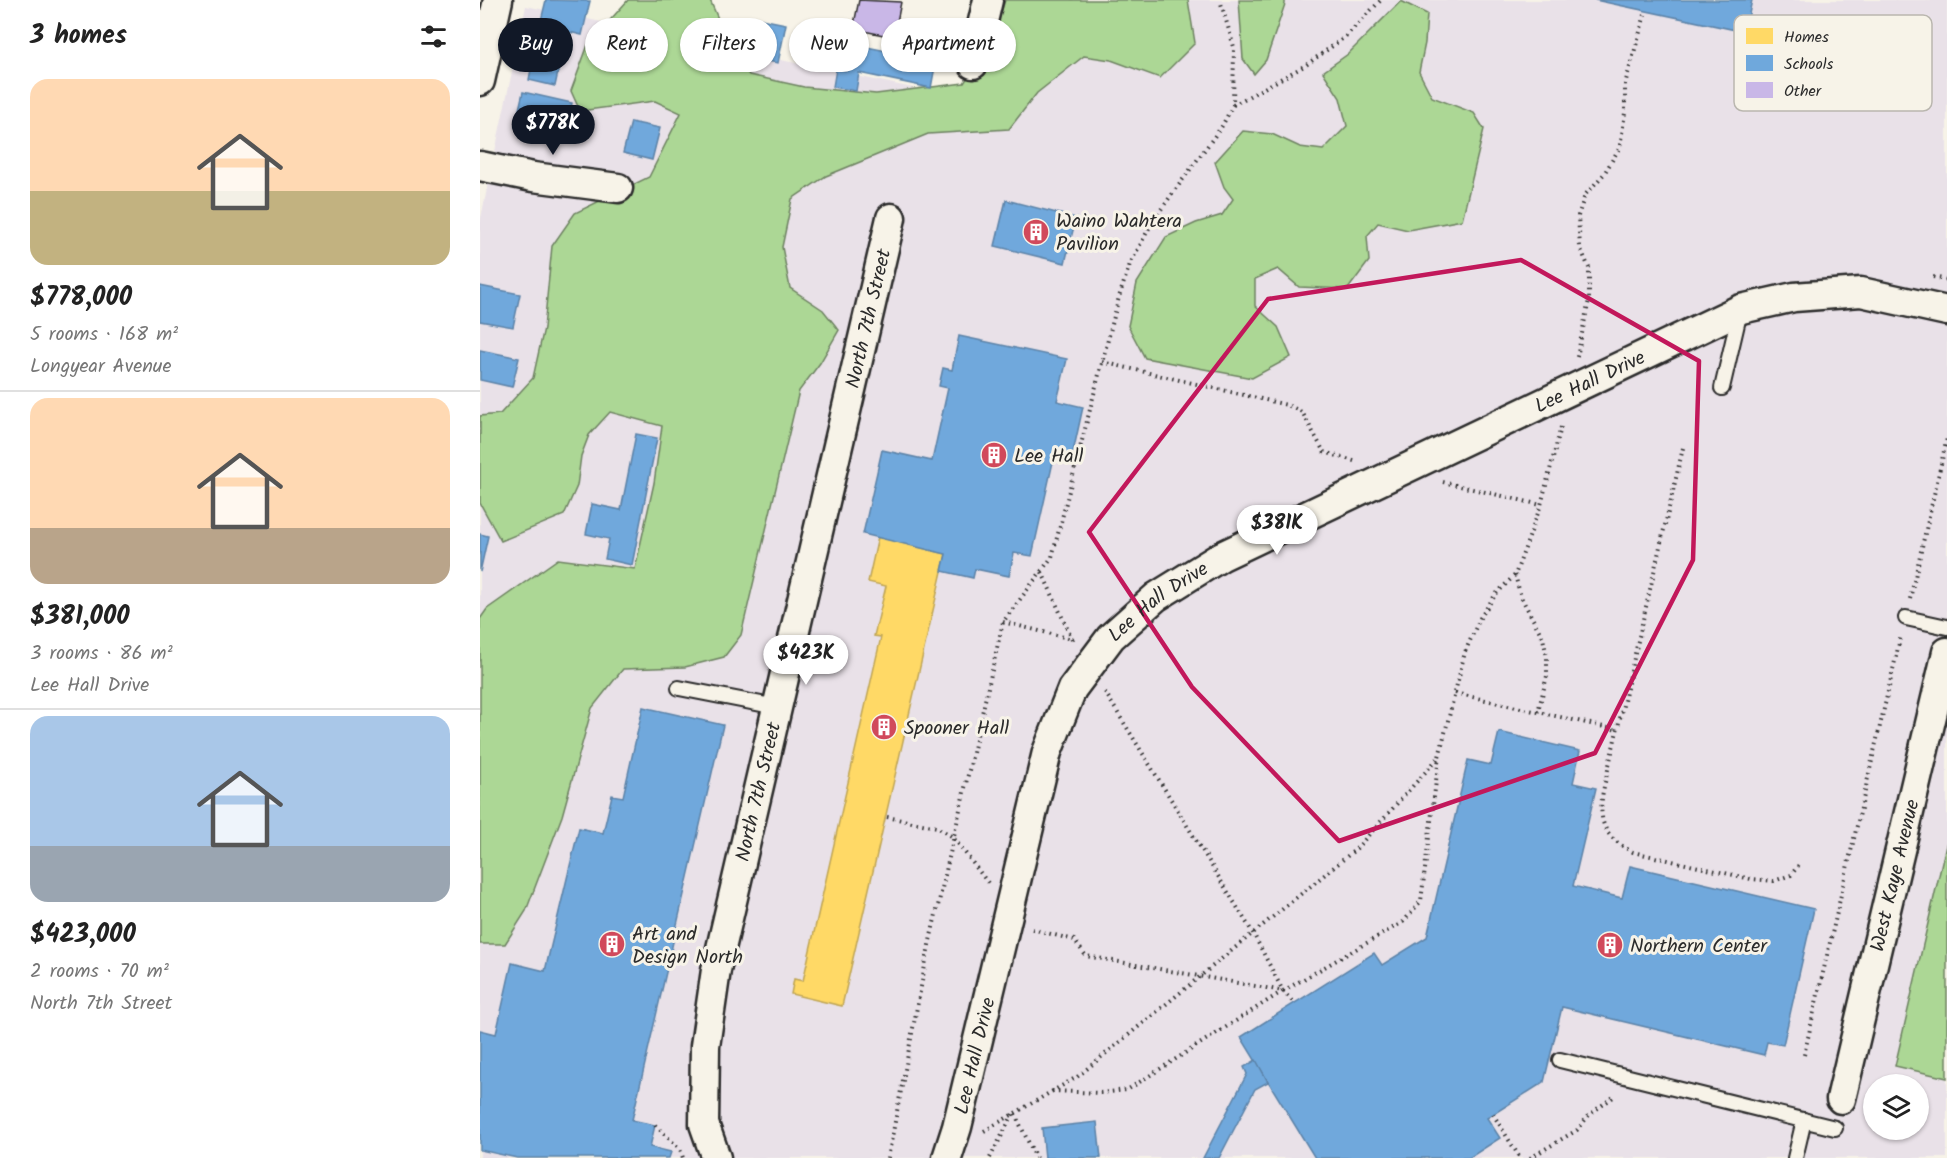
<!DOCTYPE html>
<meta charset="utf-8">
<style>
body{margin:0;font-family:Kalam,sans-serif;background:#f2f2f2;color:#222;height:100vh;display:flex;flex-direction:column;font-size:22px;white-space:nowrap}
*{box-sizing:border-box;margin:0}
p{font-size:20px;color:#767676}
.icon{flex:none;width:33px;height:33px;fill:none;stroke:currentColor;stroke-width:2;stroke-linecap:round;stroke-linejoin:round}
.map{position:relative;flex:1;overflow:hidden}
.details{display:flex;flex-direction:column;background:#fff;width:480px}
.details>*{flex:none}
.banner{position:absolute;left:18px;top:18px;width:570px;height:54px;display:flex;gap:12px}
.buttons{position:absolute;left:1383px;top:1074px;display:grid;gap:12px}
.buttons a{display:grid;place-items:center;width:66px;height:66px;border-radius:50%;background:#fff;box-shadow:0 2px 4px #0004;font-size:30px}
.price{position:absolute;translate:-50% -51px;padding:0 14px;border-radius:21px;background:#fff;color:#222;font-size:20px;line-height:39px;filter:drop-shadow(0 2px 3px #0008)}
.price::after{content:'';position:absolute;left:50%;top:36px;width:18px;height:14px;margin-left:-9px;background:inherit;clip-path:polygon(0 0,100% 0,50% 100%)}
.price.on{background:#111827;color:#fff}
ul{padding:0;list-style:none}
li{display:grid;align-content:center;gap:12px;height:318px;padding:0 30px}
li+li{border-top:2px solid #e0e0e0}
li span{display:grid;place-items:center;height:186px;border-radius:18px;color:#555}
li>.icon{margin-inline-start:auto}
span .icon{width:108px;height:108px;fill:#fffc;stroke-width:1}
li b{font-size:26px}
h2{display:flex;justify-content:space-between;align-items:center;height:72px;padding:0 30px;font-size:26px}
.chip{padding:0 21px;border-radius:27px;background:#fff;box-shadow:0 2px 4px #0004;font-size:21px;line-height:54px}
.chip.on{background:#111827;color:#fff}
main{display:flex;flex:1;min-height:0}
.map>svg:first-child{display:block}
</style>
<main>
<section class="details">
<h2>3 homes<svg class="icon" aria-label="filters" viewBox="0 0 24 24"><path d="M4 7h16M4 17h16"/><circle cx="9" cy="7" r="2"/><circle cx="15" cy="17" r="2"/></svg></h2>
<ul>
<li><span style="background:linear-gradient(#ffd9b3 60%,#c2b280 0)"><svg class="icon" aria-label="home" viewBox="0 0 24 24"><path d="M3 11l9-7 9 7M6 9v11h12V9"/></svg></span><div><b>$778,000</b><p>5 rooms · 168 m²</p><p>Longyear Avenue</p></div></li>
<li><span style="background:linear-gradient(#ffd9b3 70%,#b9a48a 0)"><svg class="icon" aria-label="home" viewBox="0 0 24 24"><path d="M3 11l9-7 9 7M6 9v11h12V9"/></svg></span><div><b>$381,000</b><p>3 rooms · 86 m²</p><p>Lee Hall Drive</p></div></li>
<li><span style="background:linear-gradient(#a9c7e8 70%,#9aa5b1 0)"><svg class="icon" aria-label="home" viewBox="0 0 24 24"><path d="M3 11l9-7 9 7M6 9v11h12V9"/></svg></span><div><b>$423,000</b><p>2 rooms · 70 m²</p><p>North 7th Street</p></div></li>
</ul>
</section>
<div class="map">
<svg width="1467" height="1158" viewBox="0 0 1467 1158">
<rect width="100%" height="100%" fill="#f7f3e8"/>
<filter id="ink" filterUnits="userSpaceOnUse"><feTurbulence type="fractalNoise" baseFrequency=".0167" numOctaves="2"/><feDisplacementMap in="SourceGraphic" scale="12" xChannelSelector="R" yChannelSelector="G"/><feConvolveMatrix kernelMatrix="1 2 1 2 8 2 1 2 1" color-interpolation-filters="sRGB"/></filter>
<g filter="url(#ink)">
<path fill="#e9e1e8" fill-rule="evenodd" d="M529,0H1467V841L1415,1065L1467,1078V1158H0V222L46,6L508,104ZM1394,1084H1438V1130H1394Z"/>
<g fill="#acd795" stroke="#6c8160" stroke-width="1.5">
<polygon points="148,0 230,0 251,49 269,75 324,87 396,94 484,83 513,39 525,0 708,0 715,43 680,78 631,60 604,56 557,93 529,129 448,134 346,176 312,199 302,247 310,288 343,310 359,330 340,363 319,391 261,635 244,657 205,667 143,669 112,708 82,816 46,911 25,944 0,944 0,619 7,609 78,559 155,569 174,483 182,426 130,412 109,435 101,456 97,486 84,515 21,541 0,503 0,416 20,414 53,378 64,328 72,246 95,213 169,177 201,113 175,101 100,111 91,91 108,45"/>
<polygon points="759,0 805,0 805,4 786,60 774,74 763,59"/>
<polygon points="921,1 947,14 945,43 939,72 952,97 994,113 1004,129 982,220 928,230 898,223 887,236 889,261 868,289 819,287 798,269 775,279 775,306 798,327 811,357 772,378 665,358 648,326 657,283 686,237 716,223 742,215 753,199 744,187 735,162 763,131 792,134 820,147 843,150 867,126 860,98 843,72 868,54"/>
<polygon points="1467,841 1467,1078 1415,1066"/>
</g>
<polygon fill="#ffd966" stroke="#bfa554" stroke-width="1.5" points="398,537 466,554 362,1006 311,994 314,979 323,981 401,637 394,636 406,586 388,582"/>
<g fill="#6fa8dc" stroke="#5b82a7" stroke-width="1.5">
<polygon points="66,0 110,1 102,35 60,25"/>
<polygon points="1115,0 1272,0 1265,32"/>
<polygon points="281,19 306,24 298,63 273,59"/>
<polygon points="372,44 456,61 451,88 379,73 376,91 353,87 356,69 367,71"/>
<polygon points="54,53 81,58 75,86 49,80"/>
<polygon points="43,92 92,103 85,138 35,127"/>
<polygon points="151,122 180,128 172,160 143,153"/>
<polygon points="526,200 596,218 585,263 515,246"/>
<polygon points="0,286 40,294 33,327 0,321"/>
<polygon points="479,336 587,359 577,401 603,407 592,457 575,453 552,556 534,553 529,576 495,569 493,578 462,571 466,554 383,534 402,450 452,461 468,388 459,386 463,368 472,370"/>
<polygon points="0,350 39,358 32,387 0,380"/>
<polygon points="156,434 177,438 152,565 125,559 129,539 106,534 112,504 141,510"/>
<polygon points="0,534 8,536 0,572"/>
<polygon points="163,707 243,725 152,1120 175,1125 170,1147 191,1152 189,1158 37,1158 0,1150 0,1030 16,1034 32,963 65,971 99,828 123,833 132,795 143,797"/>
<polygon points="1019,732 1100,751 1093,783 1116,788 1093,886 1142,898 1150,866 1334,909 1303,1045 1287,1042 1284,1055 1082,1007 1064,1082 1007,1118 1020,1138 989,1158 835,1158 761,1037 894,953 902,965 947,937 988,760 1011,765"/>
<polygon points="776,1060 788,1082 775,1089 739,1158 723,1158 767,1074 764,1067"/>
<polygon points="617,1122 621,1158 565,1158 562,1128"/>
</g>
<polygon fill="#c9b7e7" stroke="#2b2b2b" stroke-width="1.5" points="379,0 421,2 414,37 373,29"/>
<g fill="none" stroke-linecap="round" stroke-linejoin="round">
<defs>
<g id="service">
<polyline points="1242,388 1260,311"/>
<polyline points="1426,618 1467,627"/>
<polyline points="199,688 297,707"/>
<polyline points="1080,1060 1355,1128"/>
<polyline points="1315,1158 1324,1120"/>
</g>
<g id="minor">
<polyline points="493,64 508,0"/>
<polyline points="0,81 18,0"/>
<polyline points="0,166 53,177 138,188"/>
<path id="s1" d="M1361,1099L1467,652"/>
<path id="s2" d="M236,1158L224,1124L225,1046L236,970L411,218"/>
<path id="s3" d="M467,1158L477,1127L567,752L592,689L631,637L676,597L742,556L1261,309L1314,297L1381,292L1467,311"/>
</g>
</defs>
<use href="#service" stroke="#2b2b2b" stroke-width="18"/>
<use href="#minor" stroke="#2b2b2b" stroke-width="33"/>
<g stroke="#2b2b2b" stroke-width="4" stroke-dasharray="1.5 4.5" stroke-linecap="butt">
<polyline points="753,105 826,65 865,37 901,0"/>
<polyline points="1453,277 1467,280"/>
<polyline points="1097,357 1109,300 1109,268 1100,247 1098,216 1105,195 1124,174 1140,147 1145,113 1145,84 1166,11"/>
<polyline points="622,362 807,405 822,412 844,452 877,462"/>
<path d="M1203,448L1123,791C1118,823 1124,837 1153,852L1271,879L1294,881L1311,875L1321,862"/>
<polyline points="963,482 1061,505"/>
<polyline points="562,572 592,639"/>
<polyline points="1035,575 1041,597 1063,638 1067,657 1067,676 1058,712"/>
<polyline points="1430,599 1467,438"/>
<polyline points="523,622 592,639 594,638"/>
<polyline points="625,692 773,933 803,991 814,1003"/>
<polyline points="975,693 1137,730"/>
<polyline points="407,817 457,827 473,837 508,883"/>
<polyline points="552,929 594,940 606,956 803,991 647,1090 620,1093 571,1091"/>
<polyline points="803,991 923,922 941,901 959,757 985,652 1000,618 1016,594 1035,575 1061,505 1082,423"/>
<polyline points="1324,1055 1421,635"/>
<polyline points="1013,1114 1040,1158"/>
<polyline points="175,1125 200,1149 203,1158"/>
<polyline points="504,1131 597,1077 876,849 959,757"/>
<polyline points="408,1158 449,945 523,622 572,557 639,297 650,264 674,219 742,126 753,105 754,47 740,0"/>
<polyline points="510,1158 534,1112 556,1158"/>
<polyline points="1050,1158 1097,1130 1110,1114 1136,1095"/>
</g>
<use href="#service" stroke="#f7f3e8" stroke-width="14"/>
<use href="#minor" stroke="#f7f3e8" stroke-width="28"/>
</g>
</g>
<path fill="none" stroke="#c2185b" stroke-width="4.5" stroke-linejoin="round" d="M1041,260L1219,361L1213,560L1115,753L859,841L712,687L609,532L788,299Z"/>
<defs>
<symbol id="building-disc" viewBox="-11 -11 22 22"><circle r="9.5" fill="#d1495b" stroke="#f7f3e8"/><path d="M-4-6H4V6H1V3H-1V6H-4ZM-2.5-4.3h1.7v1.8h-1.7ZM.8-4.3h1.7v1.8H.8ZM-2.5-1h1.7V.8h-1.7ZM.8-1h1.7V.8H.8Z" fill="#fff"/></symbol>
</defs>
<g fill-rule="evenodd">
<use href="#building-disc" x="541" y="217" width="30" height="30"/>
<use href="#building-disc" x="499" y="440" width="30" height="30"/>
<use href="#building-disc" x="389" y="712" width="30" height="30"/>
<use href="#building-disc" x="117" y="929" width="30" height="30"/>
<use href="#building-disc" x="1115" y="930" width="30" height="30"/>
</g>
<g text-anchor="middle" stroke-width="6" stroke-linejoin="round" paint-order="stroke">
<g font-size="20" fill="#2b2b2b" stroke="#f7f3e8" text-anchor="start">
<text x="576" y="227">Waino Wahtera<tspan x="576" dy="23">Pavilion</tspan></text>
<text x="534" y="462">Lee Hall</text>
<text x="424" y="734">Spooner Hall</text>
<text x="152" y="940">Art and<tspan x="152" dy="23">Design North</tspan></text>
<text x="1150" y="952">Northern Center</text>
</g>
<g font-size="20" fill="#2b2b2b" stroke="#f7f3e8">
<text dy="7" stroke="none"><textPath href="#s2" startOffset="860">North 7th Street</textPath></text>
<text dy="7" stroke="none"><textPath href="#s3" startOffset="1096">Lee Hall Drive</textPath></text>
<text dy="7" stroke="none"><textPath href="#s3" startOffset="610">Lee Hall Drive</textPath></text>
<text dy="7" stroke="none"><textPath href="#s2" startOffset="374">North 7th Street</textPath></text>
<text dy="7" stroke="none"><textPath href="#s1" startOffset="230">West Kaye Avenue</textPath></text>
<text dy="7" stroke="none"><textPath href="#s3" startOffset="106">Lee Hall Drive</textPath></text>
</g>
</g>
<rect x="1254" y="15" width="198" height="96" rx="9" fill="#f7f3e8" stroke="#bab7af" stroke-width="1.5"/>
<rect x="1266" y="28" width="27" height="16" fill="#ffd966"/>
<rect x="1266" y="55" width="27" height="16" fill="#6fa8dc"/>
<rect x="1266" y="82" width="27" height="16" fill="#c9b7e7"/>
<g font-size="16" fill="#2b2b2b">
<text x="1304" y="42">Homes</text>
<text x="1304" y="69">Schools</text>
<text x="1304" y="96">Other</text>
</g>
</svg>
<div class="buttons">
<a><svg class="icon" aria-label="layers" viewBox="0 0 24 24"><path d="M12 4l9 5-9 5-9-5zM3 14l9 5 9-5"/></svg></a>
</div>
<b class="price on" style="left:73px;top:156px">$778K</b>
<b class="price" style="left:797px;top:556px">$381K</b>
<b class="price" style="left:326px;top:686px">$423K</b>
<div class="banner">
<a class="chip on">Buy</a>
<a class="chip">Rent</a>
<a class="chip">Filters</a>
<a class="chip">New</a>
<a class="chip">Apartment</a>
</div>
</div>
</main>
